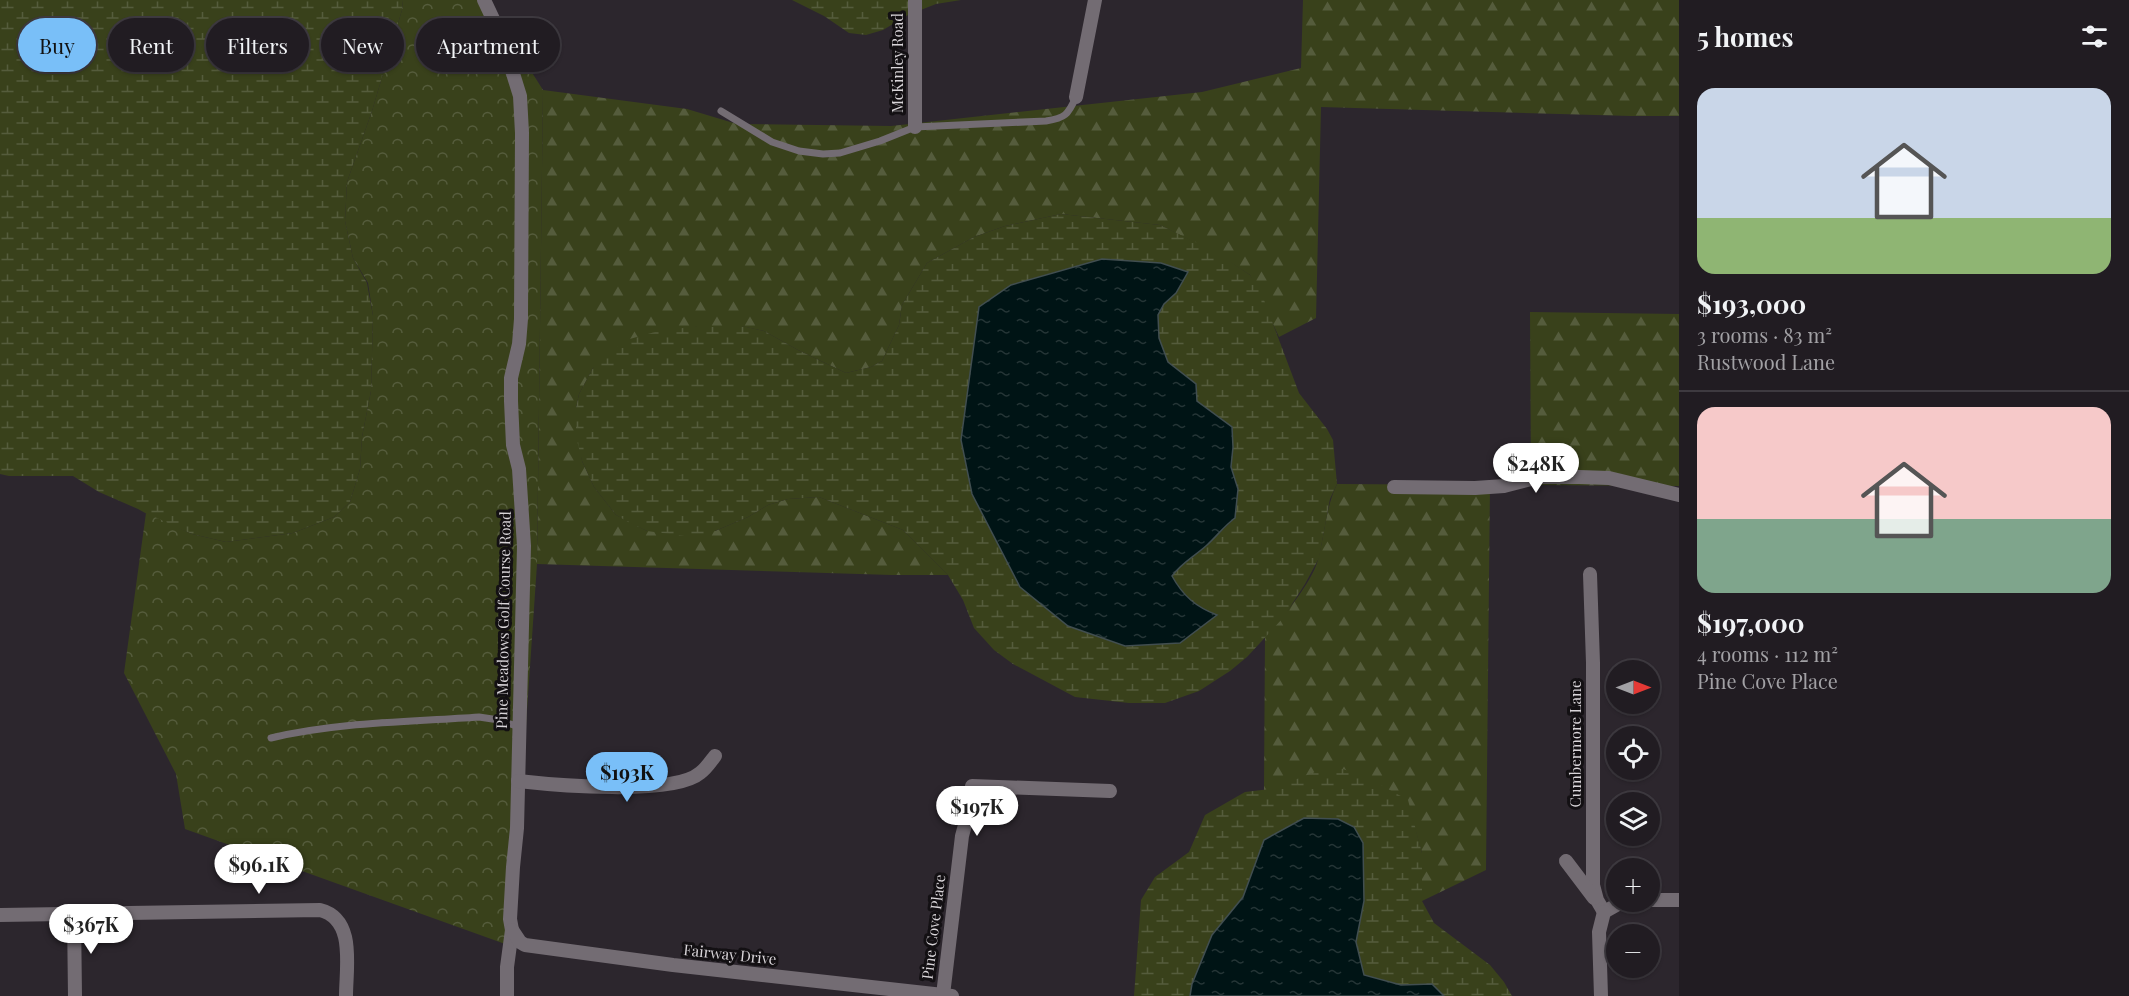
<!DOCTYPE html>
<meta charset="utf-8">
<style>
body{margin:0;font-family:"Playfair Display",serif;background:#2d292f;color:#f1f3f6;height:100vh;display:flex;flex-direction:column;font-size:22px;white-space:nowrap}
*{box-sizing:border-box;margin:0}
p{font-size:20px;color:#a2a1a5}
.icon{flex:none;width:33px;height:33px;fill:none;stroke:currentColor;stroke-width:2;stroke-linecap:round;stroke-linejoin:round}
.map{position:relative;flex:1;overflow:hidden}
.drawer{display:flex;flex-direction:column;background:#211c22;width:450px}
.drawer>*{flex:none}
.top-card{position:absolute;left:18px;top:18px;width:570px;height:54px;display:flex;gap:12px}
.needle{width:39px;rotate:90deg}
.tools{position:absolute;left:1606px;top:660px;display:grid;gap:12px}
.tools a{display:grid;place-items:center;width:54px;height:54px;border-radius:50%;background:#211c22;box-shadow:0 2px 4px #0004,0 0 0 2px #3e3a40;font-size:30px}
.price{position:absolute;translate:-50% -51px;padding:0 14px;border-radius:21px;background:#fff;color:#222;font-size:20px;line-height:39px;filter:drop-shadow(0 2px 3px #0008)}
.price::after{content:'';position:absolute;left:50%;top:36px;width:18px;height:14px;margin-left:-9px;background:inherit;clip-path:polygon(0 0,100% 0,50% 100%)}
.price.on{background:#79bff8;color:#111}
ul{padding:0;list-style:none}
li{display:grid;align-content:center;gap:12px;height:318px;padding:0 18px}
li+li{border-top:2px solid #3e3a40}
li span{display:grid;place-items:center;height:186px;border-radius:18px;color:#555}
li>.icon{margin-inline-start:auto}
span .icon{width:108px;height:108px;fill:#fffc;stroke-width:1}
li b{font-size:26px}
h2{display:flex;justify-content:space-between;align-items:center;height:72px;padding:0 18px;font-size:26px}
.tag{padding:0 21px;border-radius:27px;background:#211c22;box-shadow:0 2px 4px #0004,0 0 0 2px #3e3a40;font-size:21px;line-height:54px}
.tag.on{background:#79bff8;color:#111}
main{display:flex;flex:1;min-height:0}
.map>svg:first-child{display:block}
</style>
<main>
<div class="map">
<svg width="1679" height="996" viewBox="0 0 1679 996">
<defs>
<pattern id="forest-firs" width="22" height="20" patternUnits="userSpaceOnUse" patternTransform="scale(1.5)"><rect width="22" height="20" fill="#39411b"/><path d="M5 1l3.5 6h-7zM16 11l3.5 6h-7z" fill="#555c3c"/></pattern>
<pattern id="wetland-marsh" width="20" height="14" patternUnits="userSpaceOnUse" patternTransform="scale(1.5)"><rect width="20" height="14" fill="#39411b"/><path d="M1 5h8M5 5V1M11 12h8M15 12V8" fill="none" stroke="#555c3c"/></pattern>
<pattern id="park-crowns" width="20" height="18" patternUnits="userSpaceOnUse" patternTransform="scale(1.5)"><rect width="20" height="18" fill="#39411b"/><path d="M2 6a3 3 0 1 1 6 0M12 15a3 3 0 1 1 6 0" fill="none" stroke="#555c3c"/></pattern>
<pattern id="water-ripples" width="26" height="14" patternUnits="userSpaceOnUse" patternTransform="scale(1.5)"><rect width="26" height="14" fill="#001415"/><path d="M2 4q2-2 4 0t4 0M15 11q2-2 4 0t4 0" fill="none" stroke="#253536"/></pattern>
</defs>
<rect width="100%" height="100%" fill="#2c262d"/>
<g fill="url(#forest-firs)">
<polygon points="1303,0 1679,0 1679,116 1631,116 1321,107 1316,318 1279,337 1250,275 1216,253 1160,225 1061,214 1005,226 974,237 927,263 902,305 899,325 882,361 871,367 846,373 798,350 764,331 741,326 697,326 593,368 579,394 576,408 582,461 594,487 616,515 647,531 715,531 748,517 768,505 788,499 819,497 903,530 948,575 892,575 537,564 543,90 687,109 737,124 891,126 1202,92 1301,68"/>
<polygon points="1530,312 1679,314 1679,486 1531,485"/>
<path d="M1337,484L1490,485L1486,870L1422,901V853L1407,800L1264,790L1265,637C1282,618 1314,581 1319,556C1325,531 1326,507 1337,484Z"/>
</g>
<g fill="url(#wetland-marsh)" fill-rule="evenodd">
<polygon points="0,0 403,0 402,10 372,111 347,182 345,221 353,258 367,283 373,316 371,391 362,437 360,469 350,502 334,517 293,533 226,542 192,534 158,520 138,509 99,492 73,476 9,476 0,474"/>
<polygon points="792,0 961,0 936,4 908,15 883,30 866,35 849,33 824,16"/>
<path d="M1061,214L1160,225L1216,252L1250,275L1261,292L1299,393L1327,429L1333,440L1337,484L1330,499L1319,558L1305,584L1283,618L1247,657L1230,671L1199,691L1165,703H1129L1075,697L1013,664L994,650L974,628L963,600L948,575L903,530L819,497L788,499L768,505L748,517L715,531L692,537L647,531L630,523L616,515L594,487L582,461L576,436V408L579,394L593,368L610,352L626,340L655,332L697,326H742L764,331L798,350L846,373L871,367L882,361L899,325L902,305L927,263L974,237L1005,226ZM1188,272L1176,293L1164,304L1158,315L1159,338L1168,362L1196,384L1197,401L1210,413L1233,447L1231,467L1238,489L1235,518L1207,545L1177,568L1172,576C1184,596 1194,607 1216,614L1020,587L972,494L961,440L979,307Z"/>
<polygon points="1343,769 1368,778 1408,800 1422,853 1422,901 1434,923 1490,965 1504,982 1512,996 1444,996 1432,984 1401,985 1364,975 1356,942 1364,901 1363,843 1338,819 1304,818 1264,840 1243,897 1212,935 1192,984 1190,996 1134,996 1141,900 1155,877 1189,852 1205,815 1245,792 1270,789 1315,772"/>
</g>
<polygon fill="url(#park-crowns)" points="403,0 486,0 543,90 537,564 511,946 185,829 176,774 124,673 146,513 192,534 226,542 293,533 334,517 350,502 360,469 362,437 371,391 373,316 368,283 353,258 345,221 347,182 372,111 402,10"/>
<g fill="url(#water-ripples)" stroke="#414e50" stroke-width="1.5">
<path d="M1102,259L1161,263L1188,272L1176,293L1164,304L1158,315L1159,338L1168,362L1196,384L1197,401L1232,427L1233,447L1231,467L1238,489L1235,518C1224,526 1217,536 1207,545C1195,556 1181,563 1172,576C1183,596 1196,607 1217,615L1180,643L1125,646L1068,626L1020,587L972,494L961,440L979,307L1011,285Z"/>
<polygon points="1304,818 1338,819 1354,827 1363,843 1364,901 1356,942 1364,975 1401,985 1432,984 1444,996 1190,996 1192,984 1212,935 1243,897 1264,840"/>
</g>
<g fill="none" stroke-linecap="round" stroke-linejoin="round">
<g stroke="#736c73" stroke-width="7">
<path d="M721,111L772,142L799,151L823,154L840,153L880,141L915,127L1046,121C1065,118 1068,115 1076,97"/>
<path d="M271,738C338,722 410,722 479,717L499,720L519,727"/>
</g>
<g stroke="#736c73" stroke-width="14">
<polyline points="484,0 502,38 520,96 522,133 521,319 519,344 511,378 511,401 513,445 519,469 524,546 517,828 513,867 510,919 512,930 507,967 507,996"/>
<polyline points="1076,97 1095,0"/>
<polyline points="915,127 915,0"/>
<polyline points="1394,487 1475,488 1504,486 1539,477 1579,477 1609,478 1679,495"/>
<polyline points="1590,574 1593,663 1593,885 1597,900 1604,912"/>
<path d="M518,781C554,785 673,796 700,773C706,769 711,761 715,756"/>
<polyline points="1566,861 1594,898"/>
<polyline points="1650,900 1679,900"/>
<polyline points="1604,912 1620,903 1633,902"/>
<polyline points="74,914 75,996"/>
<path d="M0,915L320,910C356,919 346,967 346,996"/>
<polyline points="512,930 520,942 525,945 673,965 952,996"/>
<polyline points="943,995 962,836 968,814 972,786 1110,791"/>
<polyline points="1601,996 1599,932 1604,912"/>
</g>
</g>
<g text-anchor="middle" stroke-width="6" stroke-linejoin="round" paint-order="stroke">
<g font-size="15" fill="#d9d5d9" stroke="#131013">
<text transform="translate(898 63) rotate(-90)" y="5">McKinley Road</text>
<text transform="translate(504 620) rotate(-89)" y="5">Pine Meadows Golf Course Road</text>
<text transform="translate(1576 744) rotate(-90)" y="5">Cumbermore Lane</text>
<text transform="translate(934 927) rotate(-83)" y="5">Pine Cove Place</text>
<text transform="translate(730 955) rotate(6)" y="5">Fairway Drive</text>
</g>
</g>
</svg>
<div class="tools">
<a><svg class="needle" viewBox="-14 -14 28 28"><path d="M0-13l5 13h-10z" fill="#e53935"/><path d="M0 13l5-13h-10z" fill="#a2a1a5"/></svg></a>
<a><svg class="icon" aria-label="locate" viewBox="0 0 24 24"><circle cx="12" cy="12" r="6"/><path d="M12 2v4M12 18v4M2 12h4M18 12h4"/></svg></a>
<a><svg class="icon" aria-label="layers" viewBox="0 0 24 24"><path d="M12 4l9 5-9 5-9-5zM3 14l9 5 9-5"/></svg></a>
<a>+</a>
<a>−</a>
</div>
<b class="price" style="left:1536px;top:494px">$248K</b>
<b class="price on" style="left:627px;top:803px">$193K</b>
<b class="price" style="left:977px;top:837px">$197K</b>
<b class="price" style="left:259px;top:895px">$96.1K</b>
<b class="price" style="left:91px;top:955px">$367K</b>
<div class="top-card">
<a class="tag on">Buy</a>
<a class="tag">Rent</a>
<a class="tag">Filters</a>
<a class="tag">New</a>
<a class="tag">Apartment</a>
</div>
</div>
<section class="drawer">
<h2>5 homes<svg class="icon" aria-label="filters" viewBox="0 0 24 24"><path d="M4 7h16M4 17h16"/><circle cx="9" cy="7" r="2"/><circle cx="15" cy="17" r="2"/></svg></h2>
<ul>
<li><span style="background:linear-gradient(#c9d6e8 70%,#8fb573 0)"><svg class="icon" aria-label="home" viewBox="0 0 24 24"><path d="M3 11l9-7 9 7M6 9v11h12V9"/></svg></span><div><b>$193,000</b><p>3 rooms · 83 m²</p><p>Rustwood Lane</p></div></li>
<li><span style="background:linear-gradient(#f6c9c9 60%,#7fa58c 0)"><svg class="icon" aria-label="home" viewBox="0 0 24 24"><path d="M3 11l9-7 9 7M6 9v11h12V9"/></svg></span><div><b>$197,000</b><p>4 rooms · 112 m²</p><p>Pine Cove Place</p></div></li>
</ul>
</section>
</main>
